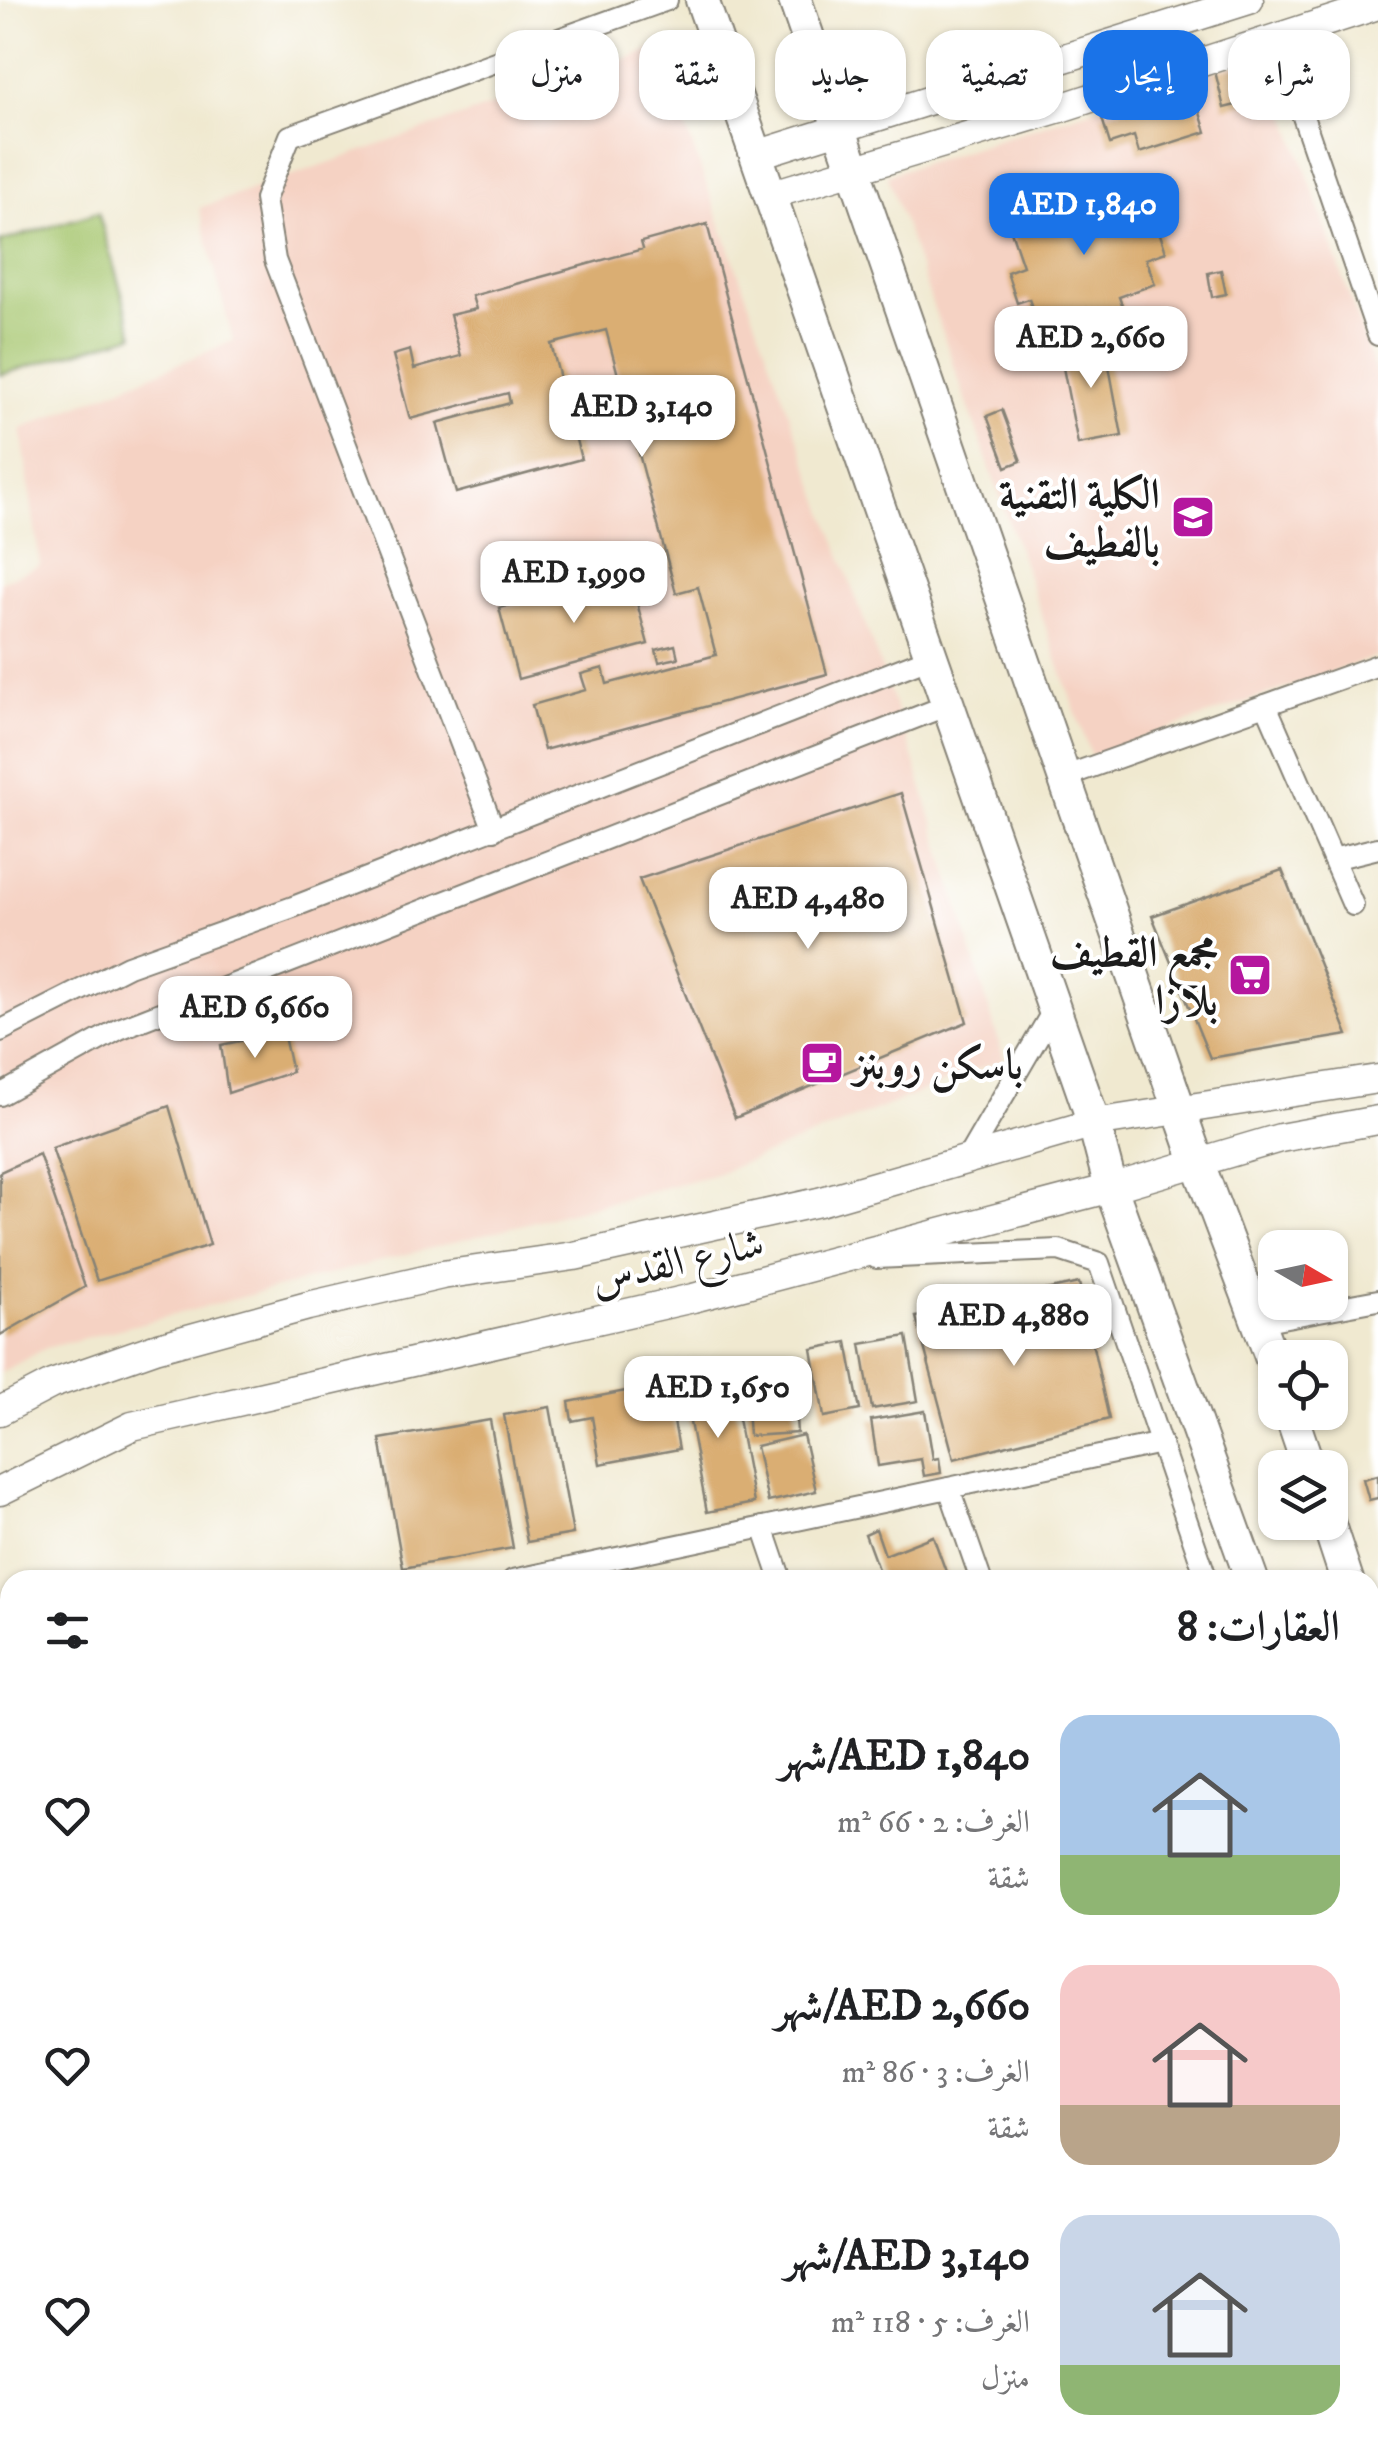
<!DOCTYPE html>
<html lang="ar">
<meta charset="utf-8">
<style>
body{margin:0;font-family:"IM FELL DW Pica",Amiri,serif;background:#f6f6f6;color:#202124;direction:rtl;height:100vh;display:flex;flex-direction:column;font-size:38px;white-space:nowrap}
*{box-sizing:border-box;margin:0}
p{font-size:32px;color:#757577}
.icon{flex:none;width:55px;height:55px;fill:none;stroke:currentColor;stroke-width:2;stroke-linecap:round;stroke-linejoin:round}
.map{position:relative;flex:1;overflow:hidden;direction:ltr}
.side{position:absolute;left:0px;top:1570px;width:1380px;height:892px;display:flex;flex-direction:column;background:#fff;border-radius:30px 30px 0 0;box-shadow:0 2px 8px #0004;direction:rtl}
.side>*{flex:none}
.banner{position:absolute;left:30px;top:30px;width:1320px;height:90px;direction:rtl;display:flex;gap:20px}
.needle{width:65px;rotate:99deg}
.buttons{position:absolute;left:1258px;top:1230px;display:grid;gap:20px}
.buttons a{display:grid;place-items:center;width:90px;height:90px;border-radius:20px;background:#fff;box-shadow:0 2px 8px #0004;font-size:50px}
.price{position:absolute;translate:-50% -85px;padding:0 22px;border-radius:20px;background:#fff;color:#222;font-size:32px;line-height:65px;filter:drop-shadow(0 2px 5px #0008)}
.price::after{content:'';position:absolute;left:50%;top:60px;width:30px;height:22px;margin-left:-15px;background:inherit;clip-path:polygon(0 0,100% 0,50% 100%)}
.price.current{background:#1a73e8;color:#fff}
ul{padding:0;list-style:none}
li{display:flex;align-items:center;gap:30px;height:250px;padding:0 40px}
li span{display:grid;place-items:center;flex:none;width:280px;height:200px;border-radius:30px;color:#555}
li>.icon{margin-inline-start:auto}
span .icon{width:120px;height:120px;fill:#fffc;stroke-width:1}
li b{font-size:42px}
h2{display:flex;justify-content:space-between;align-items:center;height:120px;padding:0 40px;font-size:42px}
.chip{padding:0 35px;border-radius:30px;background:#fff;box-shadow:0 2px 8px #0004;font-size:35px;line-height:90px}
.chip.current{background:#1a73e8;color:#fff}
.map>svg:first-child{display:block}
</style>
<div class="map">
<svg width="1378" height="2461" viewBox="0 0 1378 2461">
<rect width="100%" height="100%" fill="#fff"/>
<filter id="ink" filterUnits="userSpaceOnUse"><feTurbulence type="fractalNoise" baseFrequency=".01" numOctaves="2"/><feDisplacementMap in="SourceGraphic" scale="20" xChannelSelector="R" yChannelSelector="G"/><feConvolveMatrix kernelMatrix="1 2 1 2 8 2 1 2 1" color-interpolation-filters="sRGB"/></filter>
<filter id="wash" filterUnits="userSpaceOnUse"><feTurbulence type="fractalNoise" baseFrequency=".0048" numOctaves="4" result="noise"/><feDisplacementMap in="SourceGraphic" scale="40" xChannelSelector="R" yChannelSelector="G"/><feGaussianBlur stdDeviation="2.25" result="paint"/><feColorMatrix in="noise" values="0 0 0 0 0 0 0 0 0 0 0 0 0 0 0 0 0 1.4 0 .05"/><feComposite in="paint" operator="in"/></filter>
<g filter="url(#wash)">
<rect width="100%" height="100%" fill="#f0e9d0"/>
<g fill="#f5d2c3">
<polygon points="657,48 912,753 1004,1059 716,1174 46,1348 0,1373 0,582 40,565 21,429 233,341 199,208"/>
<polygon points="1266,54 1378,379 1378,656 1091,756 887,175"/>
</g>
<polygon fill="#a6c66e" stroke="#617145" stroke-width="2.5" points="98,212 134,335 0,375 0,242"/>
<g id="blocks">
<g fill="#daae73">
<polygon points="1247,64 1256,100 1224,108 1215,71"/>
<polygon points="1192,87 1206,132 1139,153 1134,136 1110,144 1101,115"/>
<polygon points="1123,193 1133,223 1154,216 1166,252 1146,259 1155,284 1119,297 1123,308 1091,319 1087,308 1038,325 1029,299 1017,303 1007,272 1023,266 1011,231 1049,218 1045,206 1078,195 1082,207"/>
<polygon points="707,224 827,674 544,750 532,705 586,690 581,674 603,668 607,684 716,655 698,587 676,593 606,330 551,344 581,459 456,493 437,423 510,403 508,393 410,419 393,355 410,350 414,369 461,356 450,315 476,309 472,296 643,249 641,242"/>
<polygon points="1221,270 1226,294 1212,297 1208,273"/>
<polygon points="1104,339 1122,436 1078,444 1059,347"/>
<polygon points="1002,410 1021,461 1006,467 987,416"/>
<polygon points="629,573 648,644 518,679 499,608"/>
<polygon points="675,645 678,658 659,662 656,650"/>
<polygon points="901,793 967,1022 735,1118 639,879"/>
<polygon points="1282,870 1348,1035 1210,1058 1152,916"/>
<polygon points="283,1032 292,1072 228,1093 221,1045"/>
<polygon points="169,1106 210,1245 97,1281 52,1148"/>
<polygon points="39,1154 85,1287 0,1335 0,1172"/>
<polygon points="1079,1283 1109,1419 954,1459 916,1317"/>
<polygon points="907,1336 918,1401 872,1409 861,1344"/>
<polygon points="847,1342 860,1410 824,1417 812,1349"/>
<polygon points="792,1360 797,1433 749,1436 744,1363"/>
<polygon points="729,1371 754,1503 707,1512 682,1380"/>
<polygon points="667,1383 679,1449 600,1464 592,1417 572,1421 569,1402"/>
<polygon points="550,1407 573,1534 527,1542 504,1415"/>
<polygon points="925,1411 933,1459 939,1458 941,1473 924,1476 921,1459 878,1466 871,1420"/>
<polygon points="490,1420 513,1548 403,1568 380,1439"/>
<polygon points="803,1435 816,1491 768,1502 756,1446"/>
<polygon points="1378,1475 1378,1498 1369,1500 1363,1479"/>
<polygon points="876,1529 885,1555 933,1536 949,1580 882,1580 865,1534"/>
<polygon points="1370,2154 1378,2181 1378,2278 1370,2279"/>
<polygon points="1378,2335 1378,2386 1377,2386 1370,2363 1370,2337"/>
<polygon points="1378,2438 1378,2461 1323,2461 1322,2452 1370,2452 1370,2439"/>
<polygon points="592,2452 637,2452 640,2461 595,2461"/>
<polygon points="656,2452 701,2452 704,2461 692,2461 690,2457 658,2461"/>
<polygon points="717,2452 762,2452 763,2456 719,2461"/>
<polygon points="1017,2452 1040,2452 1043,2461 996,2461"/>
<polygon points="1109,2452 1172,2452 1175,2461 1111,2461"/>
</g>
</g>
</g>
<g filter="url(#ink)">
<use href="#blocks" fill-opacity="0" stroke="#868276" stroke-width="2.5"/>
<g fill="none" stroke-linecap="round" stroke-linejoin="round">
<defs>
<g id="street">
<polyline points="1276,38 1378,335"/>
<polyline points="1266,705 1353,905"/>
<polyline points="1066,776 1378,665"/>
<polyline points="494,830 275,260 265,199 290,136 667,0"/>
<polyline points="1333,859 1378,848"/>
<polyline points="0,1031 128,966 293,907 931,657"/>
<polyline points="0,1095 119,1029 948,705"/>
<polyline points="966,1160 1054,1009"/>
<polyline points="876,1258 1059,1250 1099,1263 1207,1580"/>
<polyline points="1260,1322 1378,1300"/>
<polyline points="949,1488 981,1580"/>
<polyline points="763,1527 781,1580"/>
<polyline points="513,1580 1161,1443"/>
<polyline points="0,1777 10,1772"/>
<polyline points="0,1792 10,1822"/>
<polyline points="1370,2063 1378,2087"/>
<polyline points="1370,2303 1378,2301"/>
<polyline points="253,2452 255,2461"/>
<polyline points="480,2452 482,2461"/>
<polyline points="1083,2452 1085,2461"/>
<polyline points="1297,2452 1300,2461"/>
<polyline points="76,2461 104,2452"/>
<polyline points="813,2461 843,2452"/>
</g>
<g id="secondary">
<polyline points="756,155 1249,0"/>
<polyline points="770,195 1060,108 1378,5"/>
<polyline points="0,1411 52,1384 155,1348 308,1306 442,1275 574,1256 819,1202 1094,1123 1378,1079"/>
<polyline points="0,1491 132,1426 693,1298 1111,1188 1280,1138 1378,1120"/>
</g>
<g id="primary">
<polyline points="702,0 1094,1123 1111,1188 1252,1580"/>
<polyline points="795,0 1197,1161 1275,1367"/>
<polyline points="1290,1412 1309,1468"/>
<polyline points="1328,1522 1347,1580"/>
<polyline points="1370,1648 1378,1672"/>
<polyline points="1370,1909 1378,1932"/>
</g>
</defs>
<use href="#street" stroke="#868276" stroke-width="24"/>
<use href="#secondary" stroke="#868276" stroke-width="31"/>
<use href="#primary" stroke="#868276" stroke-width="36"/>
<use href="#street" stroke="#fff" stroke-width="20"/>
<use href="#secondary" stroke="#fff" stroke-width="28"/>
<use href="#primary" stroke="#fff" stroke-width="32"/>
</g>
</g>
<defs>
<symbol id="university-square" viewBox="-11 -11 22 22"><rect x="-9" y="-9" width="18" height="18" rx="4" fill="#b5179e" stroke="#fff"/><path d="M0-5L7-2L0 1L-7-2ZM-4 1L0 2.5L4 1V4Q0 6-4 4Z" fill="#fff"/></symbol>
<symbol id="supermarket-square" viewBox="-11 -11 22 22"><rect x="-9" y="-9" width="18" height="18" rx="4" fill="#b5179e" stroke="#fff"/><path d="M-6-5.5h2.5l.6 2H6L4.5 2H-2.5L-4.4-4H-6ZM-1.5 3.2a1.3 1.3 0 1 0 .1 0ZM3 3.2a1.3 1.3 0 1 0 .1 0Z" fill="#fff"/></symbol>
<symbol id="cafe-square" viewBox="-11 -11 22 22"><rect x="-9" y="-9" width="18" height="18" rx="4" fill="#b5179e" stroke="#fff"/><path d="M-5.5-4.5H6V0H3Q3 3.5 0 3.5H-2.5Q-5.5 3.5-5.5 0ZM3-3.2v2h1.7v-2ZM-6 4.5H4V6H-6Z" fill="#fff"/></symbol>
</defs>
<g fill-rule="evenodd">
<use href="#university-square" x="1168" y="492" width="50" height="50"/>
<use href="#supermarket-square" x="1225" y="950" width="50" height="50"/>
<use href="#cafe-square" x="797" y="1038" width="50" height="50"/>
</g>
<g text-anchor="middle" stroke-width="8" stroke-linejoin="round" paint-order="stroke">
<g font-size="42" font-weight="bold" fill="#1c1c1c" stroke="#fff" text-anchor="end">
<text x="1160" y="508">الكلية التقنية<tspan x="1160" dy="48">بالفطيف</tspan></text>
<text x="1218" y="966">مجمع القطيف<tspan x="1218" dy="48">بلازا</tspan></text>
<text x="854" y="1078" text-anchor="start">باسكن روبنز</text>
</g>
<g font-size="42" fill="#1c1c1c" stroke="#fff">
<text transform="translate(677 1260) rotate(-13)" y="15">شارع القدس</text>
</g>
</g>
</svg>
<div class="buttons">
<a><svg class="needle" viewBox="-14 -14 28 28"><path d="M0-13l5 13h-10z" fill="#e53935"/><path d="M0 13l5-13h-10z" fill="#757577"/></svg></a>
<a><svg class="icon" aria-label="locate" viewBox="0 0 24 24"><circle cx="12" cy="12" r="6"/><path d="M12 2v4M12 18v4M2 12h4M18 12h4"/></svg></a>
<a><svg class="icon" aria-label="layers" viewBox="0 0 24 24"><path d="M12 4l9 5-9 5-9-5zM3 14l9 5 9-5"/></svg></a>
</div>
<b class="price current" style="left:1084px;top:258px">AED 1,840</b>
<b class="price" style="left:1091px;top:391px">AED 2,660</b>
<b class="price" style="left:642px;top:460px">AED 3,140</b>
<b class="price" style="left:574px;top:626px">AED 1,990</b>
<b class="price" style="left:808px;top:952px">AED 4,480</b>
<b class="price" style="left:255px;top:1061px">AED 6,660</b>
<b class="price" style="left:1014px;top:1369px">AED 4,880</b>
<b class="price" style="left:718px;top:1441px">AED 1,650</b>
<div class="banner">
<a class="chip">شراء</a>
<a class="chip current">إيجار</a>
<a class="chip">تصفية</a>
<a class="chip">جديد</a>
<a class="chip">شقة</a>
<a class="chip">منزل</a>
</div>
<section class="side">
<h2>العقارات: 8<svg class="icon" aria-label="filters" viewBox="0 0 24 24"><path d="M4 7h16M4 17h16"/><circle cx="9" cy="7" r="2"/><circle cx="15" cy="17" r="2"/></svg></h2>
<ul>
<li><span style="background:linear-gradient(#a9c7e8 70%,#8fb573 0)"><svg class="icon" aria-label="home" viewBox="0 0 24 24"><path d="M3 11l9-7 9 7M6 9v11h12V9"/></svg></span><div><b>AED 1,840/شهر</b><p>الغرف: 2 · 66 m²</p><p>شقة</p></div><svg class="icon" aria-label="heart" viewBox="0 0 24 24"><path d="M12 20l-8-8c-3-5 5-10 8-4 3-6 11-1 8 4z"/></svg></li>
<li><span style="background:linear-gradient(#f6c9c9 70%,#b9a48a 0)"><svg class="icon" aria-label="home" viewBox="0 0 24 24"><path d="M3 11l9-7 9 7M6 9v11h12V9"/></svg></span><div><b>AED 2,660/شهر</b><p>الغرف: 3 · 86 m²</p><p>شقة</p></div><svg class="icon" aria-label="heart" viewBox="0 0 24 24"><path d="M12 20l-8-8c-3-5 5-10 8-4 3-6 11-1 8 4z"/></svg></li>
<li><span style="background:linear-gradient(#c9d6e8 75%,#8fb573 0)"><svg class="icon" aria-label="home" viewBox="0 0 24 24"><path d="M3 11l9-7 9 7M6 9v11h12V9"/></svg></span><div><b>AED 3,140/شهر</b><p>الغرف: 5 · 118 m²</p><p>منزل</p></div><svg class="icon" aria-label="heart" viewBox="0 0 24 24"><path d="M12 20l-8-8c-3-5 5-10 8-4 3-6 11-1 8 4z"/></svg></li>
</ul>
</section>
</div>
